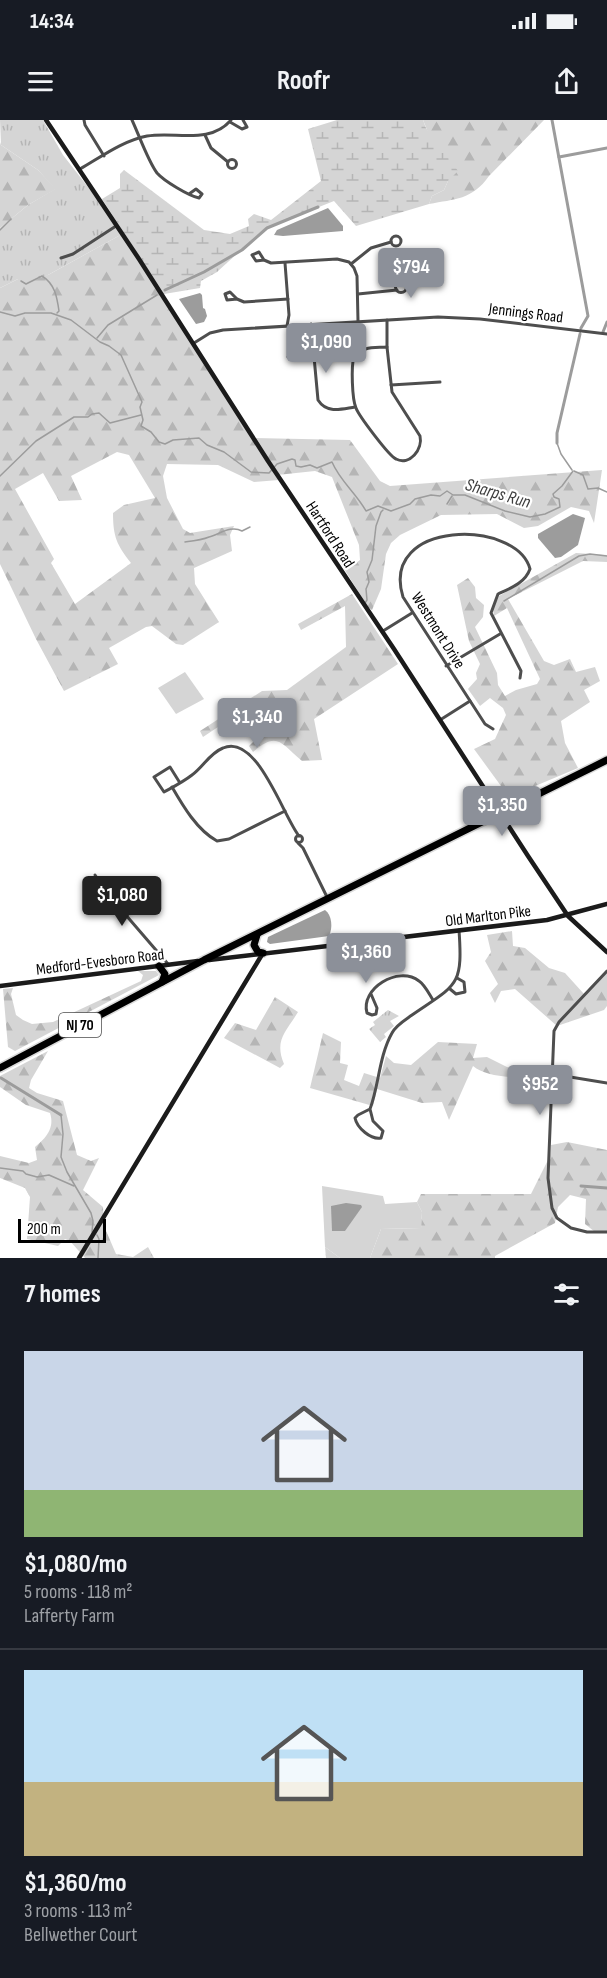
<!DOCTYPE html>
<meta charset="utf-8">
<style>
body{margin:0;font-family:"Sofia Sans Condensed",sans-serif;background:#20242c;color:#f1f3f6;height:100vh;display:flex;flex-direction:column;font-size:22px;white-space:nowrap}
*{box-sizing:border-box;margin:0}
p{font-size:20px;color:#9ea1a6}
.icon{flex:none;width:33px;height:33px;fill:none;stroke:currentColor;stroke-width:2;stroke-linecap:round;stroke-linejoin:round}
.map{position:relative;height:1138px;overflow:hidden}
.panel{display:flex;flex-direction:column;background:#171b24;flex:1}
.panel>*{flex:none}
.scale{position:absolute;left:18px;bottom:15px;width:88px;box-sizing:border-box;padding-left:6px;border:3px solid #000;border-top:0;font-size:16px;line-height:21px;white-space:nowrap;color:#000;-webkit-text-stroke:4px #fff;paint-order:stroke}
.price{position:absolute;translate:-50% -51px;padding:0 14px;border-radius:6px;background:#8c9099;color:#fff;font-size:20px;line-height:39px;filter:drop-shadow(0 2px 3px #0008)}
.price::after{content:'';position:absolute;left:50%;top:36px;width:18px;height:14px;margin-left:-9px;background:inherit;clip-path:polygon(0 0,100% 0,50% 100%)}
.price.active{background:#222;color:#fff}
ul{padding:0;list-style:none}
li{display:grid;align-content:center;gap:12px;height:318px;padding:0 24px}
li+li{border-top:2px solid #363941}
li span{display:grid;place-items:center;height:186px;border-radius:0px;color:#555}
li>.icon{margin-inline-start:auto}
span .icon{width:108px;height:108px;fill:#fffc;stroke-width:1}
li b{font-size:26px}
h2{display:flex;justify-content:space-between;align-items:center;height:72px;padding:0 24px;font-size:26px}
.status{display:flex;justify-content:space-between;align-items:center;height:42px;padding:0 30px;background:#171b24;direction:ltr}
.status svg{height:16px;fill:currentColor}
header{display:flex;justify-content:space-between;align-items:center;height:78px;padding:0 24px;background:#171b24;font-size:27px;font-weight:700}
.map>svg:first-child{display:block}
</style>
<div class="status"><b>14:34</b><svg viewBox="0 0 49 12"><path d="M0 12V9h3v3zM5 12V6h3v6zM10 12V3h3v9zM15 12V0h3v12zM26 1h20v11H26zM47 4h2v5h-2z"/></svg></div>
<header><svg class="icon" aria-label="menu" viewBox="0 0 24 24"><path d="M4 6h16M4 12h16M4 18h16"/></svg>Roofr<svg class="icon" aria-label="share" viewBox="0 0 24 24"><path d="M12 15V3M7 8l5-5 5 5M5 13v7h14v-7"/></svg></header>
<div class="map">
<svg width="607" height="1138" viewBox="0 0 607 1138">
<defs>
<pattern id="forest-firs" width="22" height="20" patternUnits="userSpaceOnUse" patternTransform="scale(1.5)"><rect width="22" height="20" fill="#d5d5d5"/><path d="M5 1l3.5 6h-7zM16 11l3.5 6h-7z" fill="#b5b5b5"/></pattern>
<pattern id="wetland-marsh" width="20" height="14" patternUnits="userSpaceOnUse" patternTransform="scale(1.5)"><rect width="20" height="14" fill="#d5d5d5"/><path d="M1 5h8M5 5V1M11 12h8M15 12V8" fill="none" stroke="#b5b5b5"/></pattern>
<pattern id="park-tufts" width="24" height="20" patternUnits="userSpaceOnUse" patternTransform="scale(1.5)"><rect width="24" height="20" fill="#d5d5d5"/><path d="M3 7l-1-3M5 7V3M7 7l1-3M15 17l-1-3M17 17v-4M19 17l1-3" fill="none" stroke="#b5b5b5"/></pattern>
</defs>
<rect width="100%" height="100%" fill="#fff"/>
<g fill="#d5d5d5">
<polygon points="185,552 204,579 176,594 158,568"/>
<polygon points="322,1066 383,1076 385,1084 417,1082 422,1092 421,1108 381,1109 370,1138 340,1138 325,1127"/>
</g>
<g fill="url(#forest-firs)" fill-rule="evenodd">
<path d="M423,0H544L489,56C472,80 455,79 429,84L432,76L444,70L448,61Z"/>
<polygon points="0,22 1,25 38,50 56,69 28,85 0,108"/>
<path d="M124,113L164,174L161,176L254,318L350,320L380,361L390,366L602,350L594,403L589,391L571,387L538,406L524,408L497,394L441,395L400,415L391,423L386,434L381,469L372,490L368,487L341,444L352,446L360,440L359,425L332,357L315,351L277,355L279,360L254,362L218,345L167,344L163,356L167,378L183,409L190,413L234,406L230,415L232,431L194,448L195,464L219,502L183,525L176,524L152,506L146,507L109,528L118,544L64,571L36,519L0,444V168L18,159L48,155ZM117,332L129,335L155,378L124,385L113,393C113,417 117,425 131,443L75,484L51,443L54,439L15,369L43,353L59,381L82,380L71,356Z"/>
<polygon points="576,433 607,435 607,442 583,441 508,479 544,541 554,545 570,539 576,552 595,547 600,561 584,570 590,582 561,601 565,623 578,648 509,677 474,629 495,619 506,595 503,588 490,578 480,586 468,569 477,559 476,553 480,544 469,521 457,465 468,458 475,467 476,478 484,485 483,497 475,507 497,553 498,565 505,576 516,570 537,564 540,559 507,488 494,496 493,489 499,476"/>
<path d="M352,474L398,544L314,599L322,640L302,641C280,623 278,611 253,632L249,626C263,612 265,606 261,585L254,583L203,617L200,611L262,571L287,570L346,527L345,486L301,510L298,504Z"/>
<polygon points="512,811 513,826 525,828 549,848 565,853 584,874 607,852 607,886 604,890 557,906 515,869 501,871 495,883 490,873 498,864 485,841 491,832 487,815"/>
<polygon points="138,851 156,851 159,855 15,931 8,927 3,869 13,868 11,874 16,895 23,900 32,904 53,902 141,861 143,855"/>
<path d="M275,877L298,892C286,912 274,920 284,944L280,948L224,918L235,903L256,910Z"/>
<path d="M323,913L341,922L340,943L348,945L344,960L359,966L364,953L380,958L386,936L394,943L411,945L438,922L477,924L473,938L487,937L507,947L548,958C527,957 489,960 473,946L449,1000L442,982L422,983L377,969L373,986L310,968Z"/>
<path d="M48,931L31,960L29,968L37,973L63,981L77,1035L91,1041L99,1038L83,1070L103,1087L104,1106L116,1134L133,1137L148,1127L154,1138H85L70,1121L65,1119L58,1126L27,1119L30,1077L25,1068L0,1058V1036L29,1043L37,1040L35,1027C46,1018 55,1008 50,993L26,985L0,967V956Z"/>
<polygon points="567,1022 607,1030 607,1111 595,1112 585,1104 586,1079 570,1075 558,1087 555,1103 495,1136 495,1138 326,1138 325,1127 340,1138 370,1138 381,1109 421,1108 422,1092 417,1082 421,1074 531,1074 550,1036 551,1025"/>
</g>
<polygon fill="url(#wetland-marsh)" points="337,0 423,0 426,8 458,51 448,61 444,70 432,76 429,84 356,106 334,81 264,109 217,152 201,161 200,168 164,174 102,79 120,68 120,54 124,50 204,110 230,114 249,106 248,99 254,94 271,100 321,61 308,9"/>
<g fill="url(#park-tufts)">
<polygon points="0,0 43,0 63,35 124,113 48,155 28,163 18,159 0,168 0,108 28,85 55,69 38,50 1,25"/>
<polygon points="388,890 399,896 390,901 394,906 384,914 386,917 380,922 369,909 375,905 373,902"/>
</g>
<g fill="#9c9c9c">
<polygon points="328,88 343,106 343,111 283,116 274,115 277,110"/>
<polygon points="200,173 202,175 203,188 205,189 207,196 204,202 196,204 179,179"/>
<polygon points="573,394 585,398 578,425 561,437 555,438 538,418 538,414"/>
<path d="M325,790C332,795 333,808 329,816L270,824L267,822L268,817Z"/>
<polygon points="346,1083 361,1085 362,1087 345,1111 332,1111 331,1086"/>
</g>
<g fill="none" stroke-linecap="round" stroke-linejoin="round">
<g stroke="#9c9c9c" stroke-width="1.5">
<polyline points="0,110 11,99"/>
<path d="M21,161L26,164L42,156C55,164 57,177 59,191L57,193"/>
<path d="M0,192L15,196L25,193H51L71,200L100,222L109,226L121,235L142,282L140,287L143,300L141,306L151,312L159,322L165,324L173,320L199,318L207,325L224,332L251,352L269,353L277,344L292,339L295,340L296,346L301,347L310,345L317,348L332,342C340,361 356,373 366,391L378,386L391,391L410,384L415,379L431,375L440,376L447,371L453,375H465L505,391L530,397L545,394L560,387L559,379L554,377L553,374L562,366L573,351"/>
<polyline points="580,214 581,208"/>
<polyline points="97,218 108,205 157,175"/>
<polyline points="557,323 561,334 572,350"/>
<polyline points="574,351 583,355 588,369 598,368 607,372"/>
<polyline points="0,356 36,321 74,297 88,297 92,294 99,293 110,303 141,295"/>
<polyline points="447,384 452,376"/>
<path d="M185,422C193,421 202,420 209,417C220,414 231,405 242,411L250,407"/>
<polyline points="504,481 579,436 590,434 607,436"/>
<polyline points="365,483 367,480 366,469 369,462 367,452 372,440 376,406 381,392 383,390"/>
<polyline points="61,995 63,1014 61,1037 67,1052 91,1093 93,1101 92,1112"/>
<polyline points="0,1048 23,1051 26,1054 37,1057 49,1055 74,1066"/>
<polyline points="97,1115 99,1119 98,1138"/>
</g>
<g stroke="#9c9c9c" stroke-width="3">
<polyline points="552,0 588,196 581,208"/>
<polyline points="559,37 607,28"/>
<polyline points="165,170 204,152 242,130 267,108 318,87"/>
<polyline points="603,212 607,202"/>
<polyline points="557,323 557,313 580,214"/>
<polyline points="1,958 61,995"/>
<polyline points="581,1066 607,1068"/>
</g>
<defs>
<g id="highway">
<polyline points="257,815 254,825 258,832 263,833"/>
<polyline points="159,846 165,854 162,862"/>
<polyline points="0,948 204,840 607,640"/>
</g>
</defs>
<use href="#highway" stroke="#dbdbdb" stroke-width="10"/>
<g stroke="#4e4e4e" stroke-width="3">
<polyline points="84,0 85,5 104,36"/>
<path d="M132,0C139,15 148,41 157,53C164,61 189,76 199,78L202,74L196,69L189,74"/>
<polyline points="230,2 242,9 247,7 243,0"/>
<polyline points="205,15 211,28 228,42"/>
<circle cx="232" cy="44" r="4.5"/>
<path d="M80,49C101,37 122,21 147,16C175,11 210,25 231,0"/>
<circle cx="396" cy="121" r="5"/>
<polyline points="61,138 73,134 116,106"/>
<polyline points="264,140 256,141 252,135 259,132 264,140 271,143 337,139 349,142 354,148 357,156 358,201"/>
<polyline points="285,143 289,195 287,206"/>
<polyline points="351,144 371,128 391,122"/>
<circle cx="401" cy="167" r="5.5"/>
<polyline points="358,174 397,170"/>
<polyline points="237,179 227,180 225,174 230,172 237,179 244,182 288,179"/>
<path d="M311,204L318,280C327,294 341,289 355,287"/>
<polyline points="194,223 210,213 223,210 438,197 480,199 607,214"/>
<path d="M387,227L392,272L420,316C423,329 410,346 396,339C389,336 359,296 356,288C352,279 351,246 354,237C362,226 374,228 387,227Z"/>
<polyline points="387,227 387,200"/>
<polyline points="288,237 295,234 314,233"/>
<polyline points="391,265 440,262"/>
<polyline points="383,511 412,493"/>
<polyline points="446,546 500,514"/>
<polyline points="440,600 470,581"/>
<path d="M493,609L485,604L403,477C379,399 517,399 530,449C525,463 511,468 498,474L491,493L521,551L520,558"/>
<path d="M180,663L170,647L154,657L164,672C173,667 183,662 192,655C203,647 210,633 223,628C257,613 283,696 299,716"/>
<path d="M172,667C183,686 197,710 217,721L229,719L285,691"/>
<circle cx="299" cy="719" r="3.5"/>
<polyline points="298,723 303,728 327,777"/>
<polyline points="95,755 106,772 168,844"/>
<polyline points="607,851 559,902 554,911 548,1058 552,1088 557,1098 571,1108 587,1112 607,1112"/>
<polyline points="450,869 456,874 465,872 464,862 457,858"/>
<path d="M371,874L377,888L376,894L372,895L367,893C360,869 398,845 419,861C425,865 429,874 433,880"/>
<polyline points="552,954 607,963"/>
<path d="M370,989L373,1001L383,1011L381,1018C371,1020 357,1008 355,998L358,995L370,989C379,965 379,936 392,913C396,905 405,900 412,895C457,864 463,867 459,810"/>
</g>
<g stroke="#1b1b1b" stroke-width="4.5">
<polyline points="46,0 139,139 268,341 394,529 528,736 568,796 607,832"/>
<polyline points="209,840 547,800 607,784"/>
<polyline points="0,866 198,841"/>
<polyline points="79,1138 263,833"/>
</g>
<use href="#highway" stroke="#000" stroke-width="7"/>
</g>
<g text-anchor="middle" stroke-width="4.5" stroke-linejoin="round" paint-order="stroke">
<rect fill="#fff" stroke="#4c4c4c" stroke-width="1.5" x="59" y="893" width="42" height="24" rx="4.5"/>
<g font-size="15" font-weight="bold" fill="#000">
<text x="80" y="910">NJ 70</text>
</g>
<g font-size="16" fill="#000" stroke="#fff">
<text transform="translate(526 192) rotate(7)" y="6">Jennings Road</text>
<text transform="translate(331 414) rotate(57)" y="6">Hartford Road</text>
<text transform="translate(439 510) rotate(58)" y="6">Westmont Drive</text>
<text transform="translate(488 795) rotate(-7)" y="6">Old Marlton Pike</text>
<text transform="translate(100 841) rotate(-7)" y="6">Medford-Evesboro Road</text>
</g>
<g font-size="18" font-style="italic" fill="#3d3d3d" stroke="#fff">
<text transform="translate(498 373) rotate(16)" y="6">Sharps Run</text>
</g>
</g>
</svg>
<div class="scale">200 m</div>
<b class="price" style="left:411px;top:179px">$794</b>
<b class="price" style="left:326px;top:254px">$1,090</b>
<b class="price" style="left:257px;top:629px">$1,340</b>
<b class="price" style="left:502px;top:717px">$1,350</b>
<b class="price active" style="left:122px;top:807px">$1,080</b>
<b class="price" style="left:366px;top:864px">$1,360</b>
<b class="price" style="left:540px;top:996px">$952</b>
</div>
<section class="panel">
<h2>7 homes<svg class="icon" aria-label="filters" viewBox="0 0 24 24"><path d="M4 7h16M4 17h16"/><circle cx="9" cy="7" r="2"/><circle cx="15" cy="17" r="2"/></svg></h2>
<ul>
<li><span style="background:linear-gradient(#c9d6e8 75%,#8fb573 0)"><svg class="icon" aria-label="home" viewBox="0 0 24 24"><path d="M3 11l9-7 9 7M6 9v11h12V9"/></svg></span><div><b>$1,080/mo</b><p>5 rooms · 118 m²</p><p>Lafferty Farm</p></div></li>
<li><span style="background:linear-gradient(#bfe0f5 60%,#c2b280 0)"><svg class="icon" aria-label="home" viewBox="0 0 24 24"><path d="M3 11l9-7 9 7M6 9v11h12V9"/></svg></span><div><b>$1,360/mo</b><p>3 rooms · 113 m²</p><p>Bellwether Court</p></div></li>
</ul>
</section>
